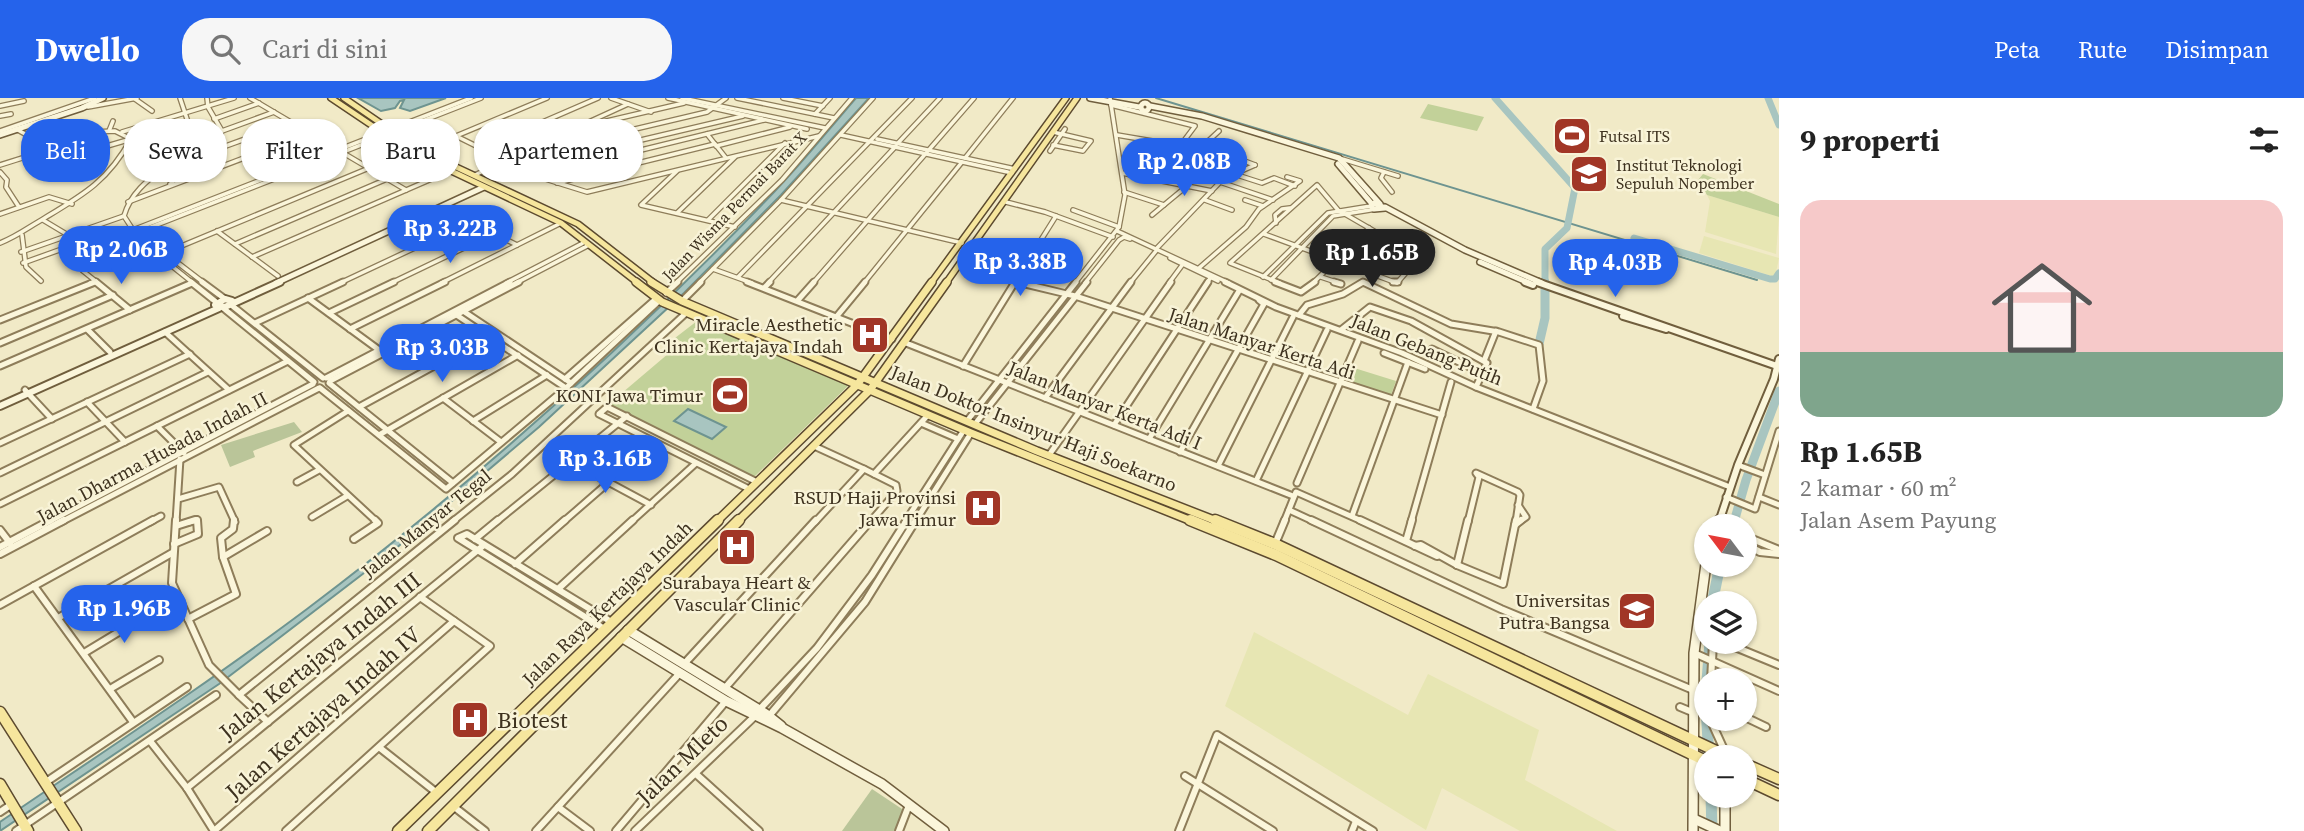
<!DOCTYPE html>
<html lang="id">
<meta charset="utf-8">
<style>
body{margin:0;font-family:"Source Serif 4",serif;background:#f6f6f6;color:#222;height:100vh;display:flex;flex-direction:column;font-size:26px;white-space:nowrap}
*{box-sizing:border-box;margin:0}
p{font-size:23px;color:#767676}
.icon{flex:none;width:38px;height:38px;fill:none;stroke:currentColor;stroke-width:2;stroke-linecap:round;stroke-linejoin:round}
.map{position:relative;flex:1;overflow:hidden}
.sheet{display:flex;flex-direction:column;background:#fff;width:525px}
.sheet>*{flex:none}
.banner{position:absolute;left:21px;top:21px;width:665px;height:63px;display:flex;gap:14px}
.needle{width:46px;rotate:302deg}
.controls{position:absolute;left:1694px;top:416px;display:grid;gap:14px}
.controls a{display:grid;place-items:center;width:63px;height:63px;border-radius:50%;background:#fff;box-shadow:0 2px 5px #0004;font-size:35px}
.price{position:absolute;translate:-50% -60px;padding:0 16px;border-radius:24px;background:#2563eb;color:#fff;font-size:23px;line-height:46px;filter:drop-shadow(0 2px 4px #0008)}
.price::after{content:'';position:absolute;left:50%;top:42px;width:21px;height:16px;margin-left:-10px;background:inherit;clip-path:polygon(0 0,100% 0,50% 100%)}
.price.selected{background:#222;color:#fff}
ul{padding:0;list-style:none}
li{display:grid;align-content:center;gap:14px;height:371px;padding:0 21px}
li+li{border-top:2px solid #e0e0e0}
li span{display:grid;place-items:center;height:217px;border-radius:21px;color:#555}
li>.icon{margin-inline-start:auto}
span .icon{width:126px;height:126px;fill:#fffc;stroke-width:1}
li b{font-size:30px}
h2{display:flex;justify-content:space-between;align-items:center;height:84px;padding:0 21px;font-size:30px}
.pill{padding:0 24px;border-radius:28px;background:#fff;box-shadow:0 2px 5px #0004;font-size:24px;line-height:63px}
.pill.selected{background:#2563eb;color:#fff}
header{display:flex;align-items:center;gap:42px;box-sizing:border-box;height:98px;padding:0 35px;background:#2563eb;color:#fff}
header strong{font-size:33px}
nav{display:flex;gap:38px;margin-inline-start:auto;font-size:24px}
.search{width:490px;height:63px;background:#f6f6f6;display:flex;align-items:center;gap:18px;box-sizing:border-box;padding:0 24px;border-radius:28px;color:#767676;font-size:26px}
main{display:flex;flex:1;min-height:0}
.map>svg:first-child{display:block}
</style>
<header>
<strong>Dwello</strong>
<div class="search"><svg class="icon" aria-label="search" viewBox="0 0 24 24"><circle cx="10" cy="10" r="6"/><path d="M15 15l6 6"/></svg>Cari di sini</div>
<nav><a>Peta</a><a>Rute</a><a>Disimpan</a></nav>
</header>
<main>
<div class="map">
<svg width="1779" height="733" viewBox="0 0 1779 733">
<rect width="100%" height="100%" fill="#f1eac7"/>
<g fill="#e7e6b3">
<polygon points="1707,97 1779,119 1776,156 1705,134 1710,103"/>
<polygon points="1704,138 1779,160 1775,179 1699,155"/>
<polygon points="1254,534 1408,617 1428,576 1539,632 1525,682 1617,733 1520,733 1442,690 1426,732 1225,608"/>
</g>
<g fill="#c2d199">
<polygon points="1428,6 1484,19 1477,33 1420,20"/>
<polygon points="1703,76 1779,106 1779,119 1707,97 1698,82"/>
<polygon points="697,223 849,287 754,379 609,306 682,244 675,240"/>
<polygon points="1351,269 1396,283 1391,297 1346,283"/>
</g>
<g fill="#bac599">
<polygon points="294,324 302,334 253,353 255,359 230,369 221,347"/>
<polygon points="872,691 905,713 899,733 842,733"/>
</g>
<g fill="#a8c5c0" stroke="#6e9490" stroke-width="2">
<polygon points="358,0 446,0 410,13 400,10 404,2 400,3 395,10 381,13"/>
<path d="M856,0H869L781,97L684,195L539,329L394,452L219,586L0,733V724C103,654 207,586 307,511C474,385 631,244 775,93C804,63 829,31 856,0Z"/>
<polygon points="688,311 726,329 712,341 674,323"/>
</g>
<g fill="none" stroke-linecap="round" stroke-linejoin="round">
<polyline stroke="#6e9490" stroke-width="2" points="1156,0 1757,182"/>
<g stroke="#a8c5c0" stroke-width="7">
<polyline points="1495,0 1575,90 1567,130 1545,151 1545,185"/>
<polyline points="1768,0 1779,27"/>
<polyline points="1634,140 1770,181 1775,181 1779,175"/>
</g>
<g stroke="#a8c5c0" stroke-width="9">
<polyline points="1539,246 1545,220 1545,184"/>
<polyline points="1734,424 1746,382 1779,293"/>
</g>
<g stroke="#a8c5c0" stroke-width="11">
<polyline points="1733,429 1735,422"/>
<polyline points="1712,506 1720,467"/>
<polyline points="1707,583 1710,544"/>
<polyline points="1706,609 1709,660"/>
<polyline points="1711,698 1712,733"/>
</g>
<defs>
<g id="street-far2">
<polyline points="250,0 406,92"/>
<polyline points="611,0 651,14"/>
<polyline points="668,0 807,31"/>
<polyline points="682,0 825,30"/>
<polyline points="737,0 834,20"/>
<polyline points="783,0 823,8"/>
<polyline points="135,1 152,13"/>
<polyline points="1111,7 1195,28 1180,48"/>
<polyline points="0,8 24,3"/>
<polyline points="88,9 137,0"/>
<polyline points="815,16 830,0"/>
<polyline points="0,18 11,16"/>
<polyline points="214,21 259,5"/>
<polyline points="551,21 574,31"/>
<polyline points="580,28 628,6"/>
<polyline points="0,33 95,0"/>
<polyline points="109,33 113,23"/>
<polyline points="222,33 274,14"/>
<polyline points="122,34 234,0"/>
<polyline points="1053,34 1091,43 1083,53 1053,47"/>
<polyline points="707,36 726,60"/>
<polyline points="841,37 1012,75"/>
<polyline points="1117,37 1223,55 1255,67"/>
<polyline points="456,38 539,79 587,94 819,38"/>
<polyline points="877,41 1015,71"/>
<polyline points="157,43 192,34"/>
<polyline points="898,45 940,0"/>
<polyline points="716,48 790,29"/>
<polyline points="485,49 598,0"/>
<polyline points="1197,49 1205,46 1219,33"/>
<polyline points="425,51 547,0"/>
<polyline points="483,52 684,5"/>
<polyline points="90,53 131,41"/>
<polyline points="212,53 292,24"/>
<polyline points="1050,53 1065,31"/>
<polyline points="965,60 1013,0"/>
<polyline points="1339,60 1398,78"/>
<polyline points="1145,62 1152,62 1159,45"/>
<polyline points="0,67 38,55 41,49 36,42 39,37"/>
<polyline points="142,70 163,71"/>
<polyline points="522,70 743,18"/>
<polyline points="677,73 641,107 735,129"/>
<polyline points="0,74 7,82 6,89 19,109"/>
<polyline points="1384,74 1381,80 1392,94"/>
<polyline points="1122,75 1162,83 1194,50"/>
<polyline points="1234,76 1262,85 1274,80 1295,88"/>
<polyline points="475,77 508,61 707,14 726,0"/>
<polyline points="539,77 764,22"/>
<polyline points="1162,83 1212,93"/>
<polyline points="1220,84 1273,102"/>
<polyline points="557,85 715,46"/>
<polyline points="170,86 210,54 222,33 208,9 207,0"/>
<polyline points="1124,94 1164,107 1187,88"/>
<polyline points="781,102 962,145"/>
<polyline points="1205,102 1232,112"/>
<polyline points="1245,102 1263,108"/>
<polyline points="128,104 310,35"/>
<polyline points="1006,104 1045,114 1113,139"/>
<polyline points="440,109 517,147"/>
<polyline points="1073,112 1119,129"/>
<polyline points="677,115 735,59"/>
<polyline points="0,116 49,99 72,106"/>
<polyline points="1152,117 1164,107"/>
<polyline points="43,122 68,137"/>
<polyline points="708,122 785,45"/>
<polyline points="1276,125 1275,117 1282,111 1290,110"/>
<polyline points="1369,130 1396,146 1370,177"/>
<polyline points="137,131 141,133 130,136 133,132 471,0"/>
<path d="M133,132L124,118C134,82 172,70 194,42L180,0"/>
<polyline points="141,133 481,0"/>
<polyline points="217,133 278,178"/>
<polyline points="1117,133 1229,185"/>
<polyline points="139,135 204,185"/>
<polyline points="132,136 193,185"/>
<polyline points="1264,136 1397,185 1417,162 1391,153"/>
<polyline points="22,137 26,169 41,183"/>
<path d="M0,145C16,139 29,129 43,121C83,97 108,83 131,41L115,33L27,37L16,31"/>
<polyline points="235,146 387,81"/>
<polyline points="1157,150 1223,81 1255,67"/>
<polyline points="21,154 124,118"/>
<polyline points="167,154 369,70"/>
<polyline points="252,159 450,73"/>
<polyline points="1170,160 1218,183"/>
<polyline points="23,165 62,151 97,145"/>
<polyline points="959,169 1024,185"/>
<polyline points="1199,170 1246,129 1259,111 1300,83 1287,79"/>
<polyline points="713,171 752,185"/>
<polyline points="83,173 98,185"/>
<polyline points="738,179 912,0"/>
<polyline points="1263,179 1328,115 1371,108"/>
<polyline points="1321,179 1339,185"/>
<polyline points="1271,182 1333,118 1376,111"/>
<polyline points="90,185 96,183"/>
<polyline points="340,185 470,124"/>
<polyline points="391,185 493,136"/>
<polyline points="441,185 561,125"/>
<polyline points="506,185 585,144"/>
<polyline points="516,185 589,147"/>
<polyline points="676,185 782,82 852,0"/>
<polyline points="699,185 781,102 873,0"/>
<polyline points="768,185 896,48"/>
<polyline points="813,185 974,0"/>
<polyline points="864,185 962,64"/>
<polyline points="1014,185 1056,118"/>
<polyline points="1075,185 1119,129 1125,97 1110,0"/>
<polyline points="1085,185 1119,142 1124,139 1130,141"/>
<polyline points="1130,185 1156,153"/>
<polyline points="1169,185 1183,166"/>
<polyline points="1207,185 1211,179"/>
<polyline points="1280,185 1230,165 1317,87 1338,112 1369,130"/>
<polyline points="1313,185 1369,130"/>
<polyline points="1361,185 1366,185"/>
</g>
<g id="street-far1">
<polyline points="96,184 130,212"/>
<polyline points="191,184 216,204"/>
<polyline points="202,184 225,201"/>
<polyline points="747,184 892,241"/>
<polyline points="1017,184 1075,198 1442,317"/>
<polyline points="1225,184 1276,209 1402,255 1476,289 1730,389"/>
<polyline points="1275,184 1301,194 1315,184"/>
<polyline points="1334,184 1341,186"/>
<polyline points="1393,184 1398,184"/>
<polyline points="765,189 770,184"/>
<polyline points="666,195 678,184"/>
<polyline points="308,200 379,252"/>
<polyline points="798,202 814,184"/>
<polyline points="682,203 701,184"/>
<polyline points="230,206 323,280"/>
<polyline points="222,209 314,284"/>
<polyline points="463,213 571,285"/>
<polyline points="329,215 394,184"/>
<polyline points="455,216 566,290"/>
<polyline points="1299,217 1307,207 1343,196 1363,184 1451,226 1499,234 1539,247 1543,283 1533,311"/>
<polyline points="837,218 865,184"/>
<polyline points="0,222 95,184"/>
<polyline points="255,225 343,184"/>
<polyline points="87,231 110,254"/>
<polyline points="350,231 445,184"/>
<polyline points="1341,232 1370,209 1411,223 1487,265 1476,289"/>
<polyline points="165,234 229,292"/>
<polyline points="0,245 113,197"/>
<polyline points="906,245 1293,398"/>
<polyline points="1432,251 1484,276"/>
<polyline points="1384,255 1425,271"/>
<polyline points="1484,263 1496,233"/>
<polyline points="0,268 192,185"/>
<polyline points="963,268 1015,184"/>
<polyline points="326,280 510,184"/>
<polyline points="565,281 657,200"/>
<polyline points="330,283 519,184"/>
<polyline points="329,285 453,385"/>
<polyline points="320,290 446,391 566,290 660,202"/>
<polyline points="25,292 52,321"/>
<polyline points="443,300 501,344"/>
<polyline points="1045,300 1131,184"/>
<polyline points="87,304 125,344"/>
<polyline points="359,309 489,238"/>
<polyline points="348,313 294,347 377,424"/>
<polyline points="473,323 547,277"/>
<polyline points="967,323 1076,184"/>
<polyline points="921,325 958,341"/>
<polyline points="975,326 1087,184"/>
<polyline points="1114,327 1208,184"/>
<polyline points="157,328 184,355"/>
<polyline points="379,337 518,257"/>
<polyline points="1149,341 1239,193"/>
<polyline points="0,345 190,256"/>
<polyline points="814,348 864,371 815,424"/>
<polyline points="1180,354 1264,206 1259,202"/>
<polyline points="1049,357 1171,184"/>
<polyline points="571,364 651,407"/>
<polyline points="1738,367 1765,377"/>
<polyline points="1218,368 1293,219"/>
<polyline points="864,371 896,387 897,393 870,424"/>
<polyline points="0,375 208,274"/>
<polyline points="874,376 928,317"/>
<polyline points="1256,383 1327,232"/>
<polyline points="297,384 319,372"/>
<polyline points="1297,385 1358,243"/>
<polyline points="749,391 599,316 607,309 757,384"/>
<polyline points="1726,399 1755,411 1779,333"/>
<polyline points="1759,399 1779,407"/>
<polyline points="178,401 219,389 235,424"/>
<polyline points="0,406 288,263"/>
<polyline points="1518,407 1526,419 1519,424"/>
<polyline points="1289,412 1315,424"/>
<polyline points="1352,418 1408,264"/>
<polyline points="312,419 347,398"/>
<polyline points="48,424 313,286"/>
<polyline points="61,424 319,290"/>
<polyline points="150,424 161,418"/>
<polyline points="176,424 180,361"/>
<polyline points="189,424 197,422 197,424"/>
<polyline points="452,424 512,376 686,215"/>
<polyline points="496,424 627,318"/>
<polyline points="563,424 609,384"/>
<polyline points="631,424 695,366"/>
<polyline points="905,424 964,332"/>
<polyline points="915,424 971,335"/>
<polyline points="1284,424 1296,394 1364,424"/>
<polyline points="1411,424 1451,284"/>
<polyline points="1468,424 1479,379 1476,375 1518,394 1520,397 1516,424"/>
</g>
<g id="street">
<polyline points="176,422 172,485 209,567 239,597"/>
<polyline points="1311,422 1501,511 1693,592"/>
<polyline points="1360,422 1437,458"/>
<polyline points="1515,427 1521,422"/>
<polyline points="176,428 195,422"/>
<polyline points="0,432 10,445"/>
<polyline points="1745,438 1779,452"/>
<polyline points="354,441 378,425 375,422"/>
<polyline points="475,441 498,422"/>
<polyline points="1406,443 1412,422"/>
<polyline points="174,446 198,436 197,422"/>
<polyline points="1275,446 1285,422"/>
<polyline points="1745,446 1760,454 1779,456"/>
<polyline points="1415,448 1421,447 1457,467"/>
<polyline points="0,449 51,422"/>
<polyline points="0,456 64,422"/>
<polyline points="223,459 267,433"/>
<polyline points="515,466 565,422"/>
<polyline points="1457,467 1503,486 1516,422"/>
<polyline points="1457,467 1468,422"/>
<polyline points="34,488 133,624"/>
<polyline points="558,491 633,422"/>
<polyline points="0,507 153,422"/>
<polyline points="58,520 172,455"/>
<polyline points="188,521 236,496 223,459 221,440 233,431 234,422"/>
<polyline points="606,532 458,440 467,436 613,525"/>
<polyline points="1723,544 1779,567"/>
<polyline points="84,555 150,515"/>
<polyline points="1694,555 1779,593"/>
<polyline points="684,566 816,422"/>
<polyline points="1711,583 1713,544"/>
<polyline points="725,590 871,422"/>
<polyline points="110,591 159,562"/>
<polyline points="1693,599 1706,604"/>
<polyline points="1680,609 1692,614"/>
<polyline points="759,612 817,550 872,477 907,422"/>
<polyline points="769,618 865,504 916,422"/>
<polyline points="1745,619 1766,629"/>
<polyline points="1710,621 1726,656"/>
<polyline points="268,624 239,597 455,422"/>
<polyline points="150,643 187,690 214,733"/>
<polyline points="380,650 437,695"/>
<polyline points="696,676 759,733"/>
<polyline points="1185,678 1273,733"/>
<polyline points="46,684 187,589"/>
<polyline points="187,690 484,447"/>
<polyline points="453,708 485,733"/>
<polyline points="558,709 590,733"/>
<polyline points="0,714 12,706"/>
<polyline points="16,733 216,597"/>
<polyline points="214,733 454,523"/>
<polyline points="286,733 490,548 420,499"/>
<polyline points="536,733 679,576"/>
<polyline points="616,733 726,603"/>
<polyline points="635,733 755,618"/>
<polyline points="899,733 909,707"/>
<polyline points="1179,733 1217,637 1373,733"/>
<polyline points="1352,733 1356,723"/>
</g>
<g id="secondary-far2">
<polyline points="1090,0 1139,9"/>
<circle cx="1145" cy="9" r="4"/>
<polyline points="1150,8 1202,18 1339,60 1380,106"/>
<polyline points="0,37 82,10 103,0"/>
<polyline points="1338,66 1372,106"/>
<polygon points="1374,105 1385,110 1374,111 1371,108"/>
<polyline points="1385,109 1465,152 1542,185"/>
<polyline points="1480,164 1529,185"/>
<polyline points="276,185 484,89"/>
</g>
<g id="secondary-far1">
<polyline points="1525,184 1533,187"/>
<polyline points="1537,184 1777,268"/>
<polyline points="232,203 225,201 215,207 225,209 280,184"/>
<polyline points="1623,218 1666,231"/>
<polyline points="0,308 219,210"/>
<polyline points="1719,424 1738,367 1774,281 1779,261"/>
</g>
<g id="secondary">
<polyline points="1717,429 1719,422"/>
<polyline points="628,532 766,616 781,628"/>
<polyline points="621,539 726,603 782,630 882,686 944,733"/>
<polyline points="1725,698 1725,733"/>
<polyline points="1694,721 1720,733"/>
<polyline points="1693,733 1694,555 1706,466"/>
</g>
<g id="primary-far2">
<polyline points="331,0 386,37 447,71 561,125 638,185"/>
<polyline points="344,0 395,35 454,68 578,126 654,185"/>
<polyline points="931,185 1066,0"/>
<polyline points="946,185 1077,0"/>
</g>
<g id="primary-far1">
<polyline points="636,184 662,204 971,335 1194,424"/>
<polyline points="651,184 682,203 1037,353 1219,424"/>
<polyline points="716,424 857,287 932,184"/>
<polyline points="737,424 870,292 947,184"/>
</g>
<g id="primary">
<polyline points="1190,422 1276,457 1706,663"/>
<polyline points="1215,422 1275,446 1731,660"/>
<polyline points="0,614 76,733"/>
<polyline points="1745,666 1779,681"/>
<polyline points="1745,681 1779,697"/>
<polyline points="0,686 28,733"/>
<polyline points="398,733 718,422"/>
<polyline points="428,733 739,422"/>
</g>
</defs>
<use href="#street-far2" stroke="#8e7d5a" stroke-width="6"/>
<use href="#street-far1" stroke="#8e7d5a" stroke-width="9"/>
<use href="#street" stroke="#8e7d5a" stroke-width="10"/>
<use href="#secondary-far2" stroke="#705e3d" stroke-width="8"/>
<use href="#secondary-far1" stroke="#705e3d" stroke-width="10"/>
<use href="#secondary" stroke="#705e3d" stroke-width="12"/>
<use href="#primary-far2" stroke="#5c4a2f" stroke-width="8"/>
<use href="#primary-far1" stroke="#5c4a2f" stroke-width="10"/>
<use href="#primary" stroke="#5c4a2f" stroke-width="13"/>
<use href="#street-far2" stroke="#fbf6db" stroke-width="3.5"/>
<use href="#street-far1" stroke="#fbf6db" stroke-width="5"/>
<use href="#street" stroke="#fbf6db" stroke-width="6"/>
<use href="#secondary-far2" stroke="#fbf6db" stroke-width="5"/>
<use href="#secondary-far1" stroke="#fbf6db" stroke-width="6"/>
<use href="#secondary" stroke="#fbf6db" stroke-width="9"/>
<use href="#primary-far2" stroke="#f6e69d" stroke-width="5"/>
<use href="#primary-far1" stroke="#f6e69d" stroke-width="7"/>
<use href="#primary" stroke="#f6e69d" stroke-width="10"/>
</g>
<defs>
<symbol id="stadium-square" viewBox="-11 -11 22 22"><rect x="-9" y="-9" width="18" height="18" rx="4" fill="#a13626" stroke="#f8f3d7"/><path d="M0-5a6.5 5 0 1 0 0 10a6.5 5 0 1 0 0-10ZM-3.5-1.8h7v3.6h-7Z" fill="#fff"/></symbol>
<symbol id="university-square" viewBox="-11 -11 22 22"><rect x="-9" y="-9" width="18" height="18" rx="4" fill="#a13626" stroke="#f8f3d7"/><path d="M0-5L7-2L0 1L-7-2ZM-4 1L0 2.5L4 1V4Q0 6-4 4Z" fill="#fff"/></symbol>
<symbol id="hospital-square" viewBox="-11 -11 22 22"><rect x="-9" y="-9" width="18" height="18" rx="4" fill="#a13626" stroke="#f8f3d7"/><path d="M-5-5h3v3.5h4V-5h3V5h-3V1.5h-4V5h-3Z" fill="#fff"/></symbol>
</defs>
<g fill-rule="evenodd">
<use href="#stadium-square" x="1550" y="16" width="44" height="44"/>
<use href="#university-square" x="1567" y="54" width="44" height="44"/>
<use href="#hospital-square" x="848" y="215" width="44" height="44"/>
<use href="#stadium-square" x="708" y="275" width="44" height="44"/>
<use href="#hospital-square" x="961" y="388" width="44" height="44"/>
<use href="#hospital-square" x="715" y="427" width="44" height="44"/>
<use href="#university-square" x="1615" y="491" width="44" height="44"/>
<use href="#hospital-square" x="448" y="600" width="44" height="44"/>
</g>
<g text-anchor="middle" stroke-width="5" stroke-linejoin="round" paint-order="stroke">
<g font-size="16" fill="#3e321f" stroke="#f8f3d7" text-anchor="start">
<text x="1599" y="44">Futsal ITS</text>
<text x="1616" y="73">Institut Teknologi<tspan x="1616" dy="18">Sepuluh Nopember</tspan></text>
</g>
<g font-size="16" fill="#3e321f" stroke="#f8f3d7">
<text transform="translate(734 108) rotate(-46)" y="6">Jalan Wisma Permai Barat X</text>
</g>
<g font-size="19" fill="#3e321f" stroke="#f8f3d7" text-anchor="end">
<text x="843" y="233">Miracle Aesthetic<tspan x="843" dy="22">Clinic Kertajaya Indah</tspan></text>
<text x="703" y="304">KONI Jawa Timur</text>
<text x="956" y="406">RSUD Haji Provinsi<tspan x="956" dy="22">Jawa Timur</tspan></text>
<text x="737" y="491" text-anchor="middle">Surabaya Heart &amp;<tspan x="737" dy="22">Vascular Clinic</tspan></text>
<text x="1610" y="509">Universitas<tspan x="1610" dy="22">Putra Bangsa</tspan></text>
</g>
<g font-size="19" fill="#3e321f" stroke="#f8f3d7">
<text transform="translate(1262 245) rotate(18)" y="7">Jalan Manyar Kerta Adi</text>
<text transform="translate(1427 251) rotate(22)" y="7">Jalan Gebang Putih</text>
<text transform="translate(1105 307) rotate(22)" y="7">Jalan Manyar Kerta Adi I</text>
<text transform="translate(1034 330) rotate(22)" y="7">Jalan Doktor Insinyur Haji Soekarno</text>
<text transform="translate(152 359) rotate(-28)" y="7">Jalan Dharma Husada Indah II</text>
<text transform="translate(426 425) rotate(-39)" y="7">Jalan Manyar Tegal</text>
<text transform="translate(607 505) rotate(-44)" y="7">Jalan Raya Kertajaya Indah</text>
</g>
<g font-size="23" fill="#3e321f" stroke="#f8f3d7">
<text transform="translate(320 558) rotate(-39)" y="8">Jalan Kertajaya Indah III</text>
<text transform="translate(323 615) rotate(-41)" y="8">Jalan Kertajaya Indah IV</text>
<text transform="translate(682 662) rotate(-44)" y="8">Jalan Mleto</text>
</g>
<g font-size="23" fill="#3e321f" stroke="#f8f3d7" text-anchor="start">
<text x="497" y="630">Biotest</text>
</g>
</g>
</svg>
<div class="controls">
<a><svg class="needle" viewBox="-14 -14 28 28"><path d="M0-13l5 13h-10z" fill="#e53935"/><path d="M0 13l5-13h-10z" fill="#767676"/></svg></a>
<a><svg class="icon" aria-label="layers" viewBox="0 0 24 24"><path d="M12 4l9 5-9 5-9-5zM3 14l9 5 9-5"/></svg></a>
<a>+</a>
<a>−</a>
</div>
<b class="price" style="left:1184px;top:100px">Rp 2.08B</b>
<b class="price" style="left:450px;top:167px">Rp 3.22B</b>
<b class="price" style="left:121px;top:188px">Rp 2.06B</b>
<b class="price selected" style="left:1372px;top:191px">Rp 1.65B</b>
<b class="price" style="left:1020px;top:200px">Rp 3.38B</b>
<b class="price" style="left:1615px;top:201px">Rp 4.03B</b>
<b class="price" style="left:442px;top:286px">Rp 3.03B</b>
<b class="price" style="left:605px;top:397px">Rp 3.16B</b>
<b class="price" style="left:124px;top:547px">Rp 1.96B</b>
<div class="banner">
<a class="pill selected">Beli</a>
<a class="pill">Sewa</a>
<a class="pill">Filter</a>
<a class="pill">Baru</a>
<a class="pill">Apartemen</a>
</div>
</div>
<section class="sheet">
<h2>9 properti<svg class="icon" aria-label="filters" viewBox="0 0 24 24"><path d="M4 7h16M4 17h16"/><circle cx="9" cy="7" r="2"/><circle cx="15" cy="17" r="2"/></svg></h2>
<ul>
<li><span style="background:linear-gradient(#f6c9c9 70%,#7fa58c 0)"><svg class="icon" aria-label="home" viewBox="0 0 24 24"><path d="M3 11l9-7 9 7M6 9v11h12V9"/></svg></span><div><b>Rp 1.65B</b><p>2 kamar · 60 m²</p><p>Jalan Asem Payung</p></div></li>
</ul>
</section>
</main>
